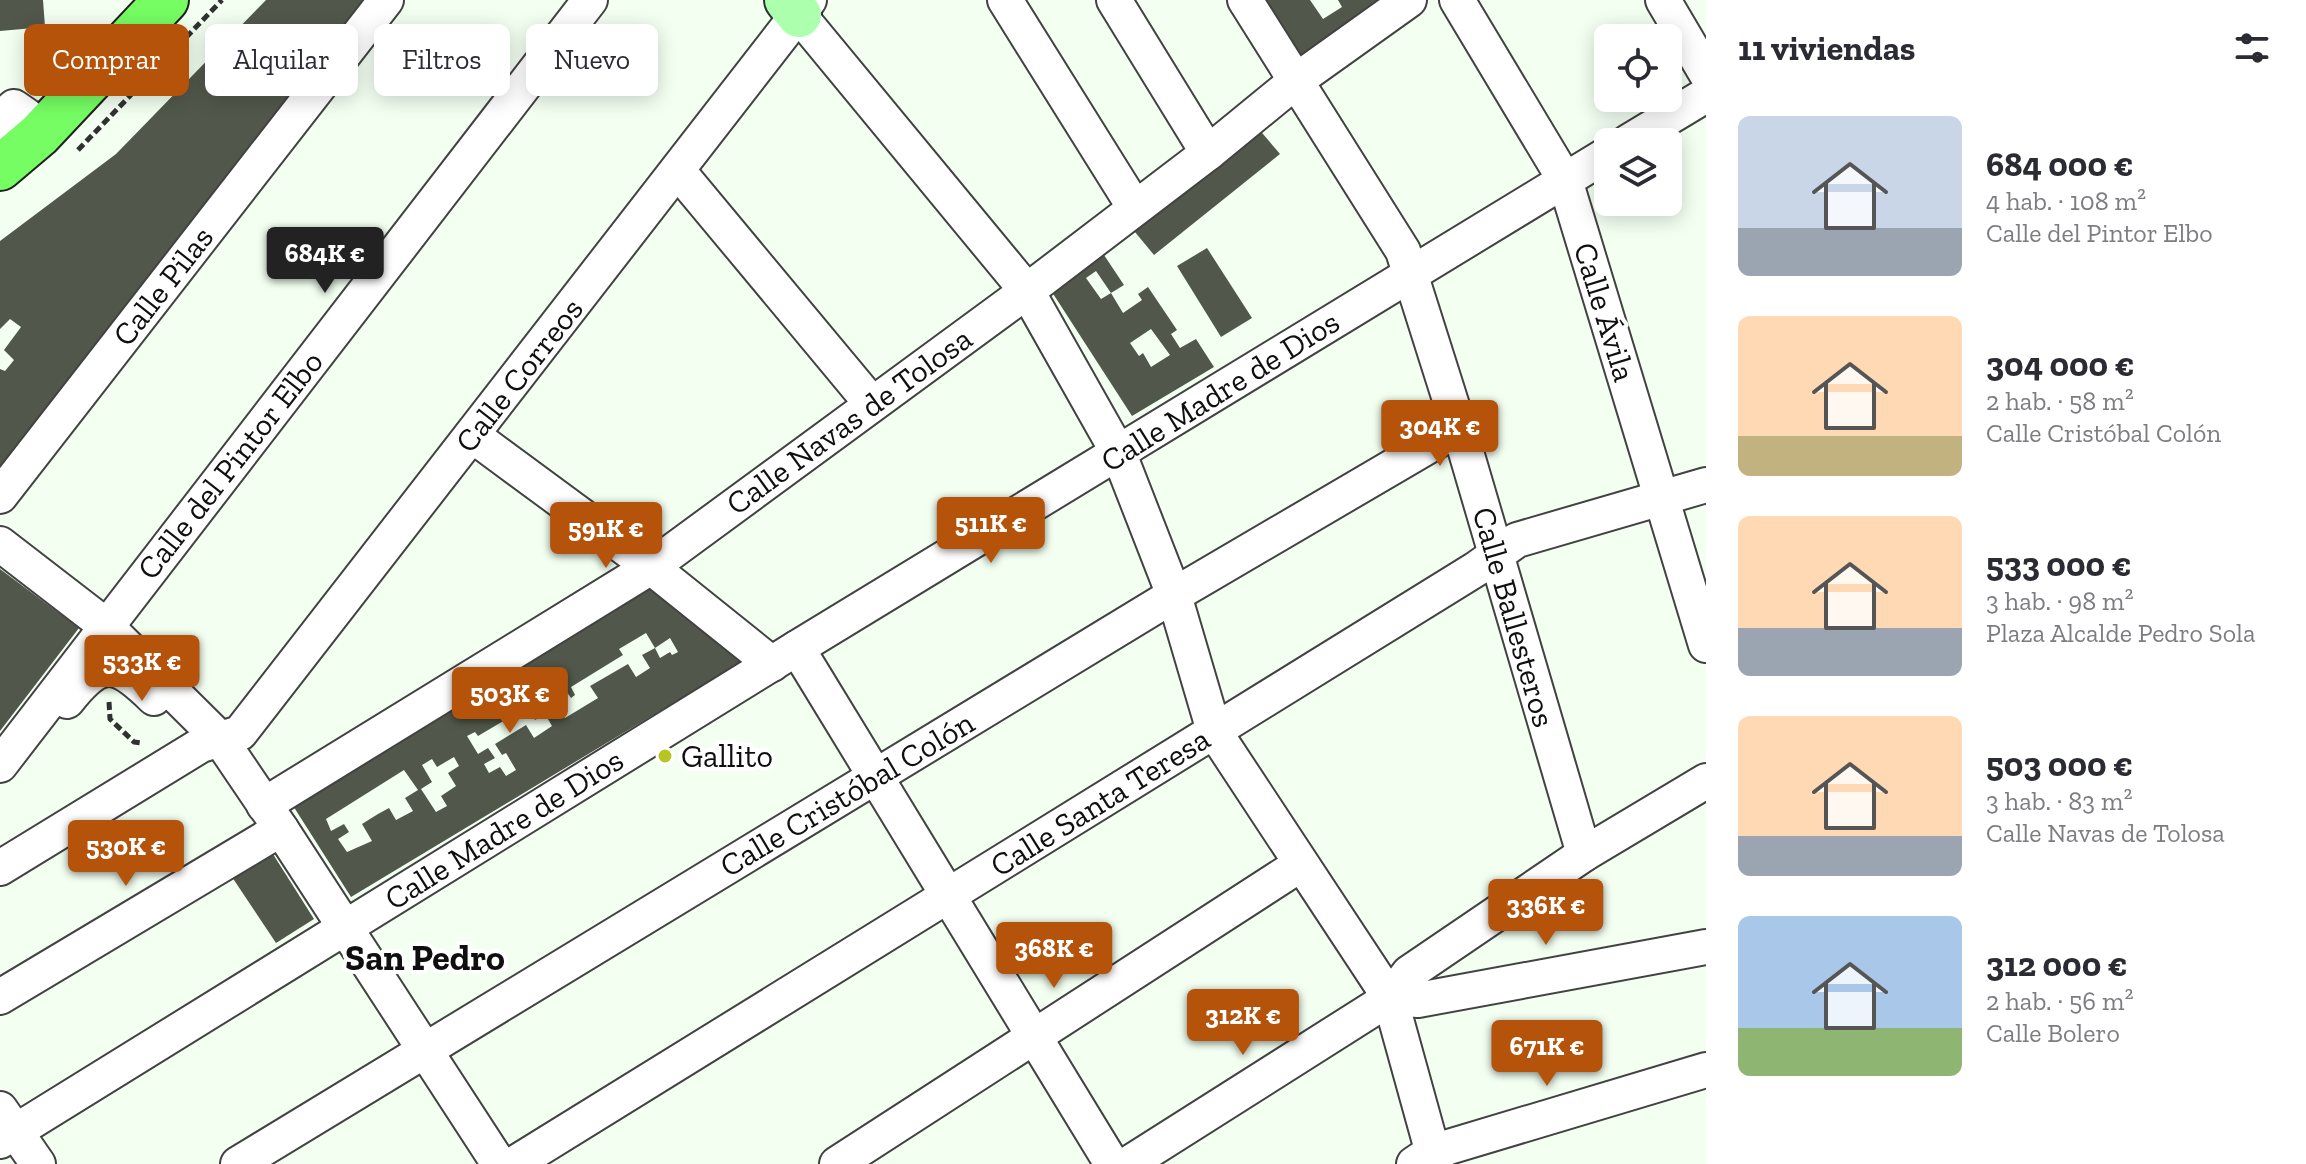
<!DOCTYPE html>
<html lang="es">
<meta charset="utf-8">
<style>
body{margin:0;font-family:"Zilla Slab",serif;background:#f7f7f7;color:#2b2b33;height:100vh;display:flex;flex-direction:column;font-size:30px;white-space:nowrap}
*{box-sizing:border-box;margin:0}
p{font-size:26px;color:#7c7c81}
.icon{flex:none;width:44px;height:44px;fill:none;stroke:currentColor;stroke-width:2;stroke-linecap:round;stroke-linejoin:round}
.map{position:relative;flex:1;overflow:hidden}
.side{display:flex;flex-direction:column;background:#fff;width:600px}
.side>*{flex:none}
.guide{position:absolute;left:24px;top:24px;width:760px;height:72px;display:flex;gap:16px}
.buttons{position:absolute;left:1594px;top:24px;display:grid;gap:16px}
.buttons a{display:grid;place-items:center;width:88px;height:88px;border-radius:12px;background:#fff;box-shadow:0 4px 20px #0003;font-size:40px}
.price{position:absolute;translate:-50% -68px;padding:0 18px;border-radius:8px;background:#b45309;color:#fff;font-size:26px;line-height:52px;filter:drop-shadow(0 2px 4px #0008)}
.price::after{content:'';position:absolute;left:50%;top:48px;width:24px;height:18px;margin-left:-12px;background:inherit;clip-path:polygon(0 0,100% 0,50% 100%)}
.price.current{background:#222;color:#fff}
ul{padding:0;list-style:none}
li{display:flex;align-items:center;gap:24px;height:200px;padding:0 32px}
li span{display:grid;place-items:center;flex:none;width:224px;height:160px;border-radius:12px;color:#555}
li>.icon{margin-inline-start:auto}
span .icon{width:96px;height:96px;fill:#fffc;stroke-width:1}
li b{font-size:34px}
h2{display:flex;justify-content:space-between;align-items:center;height:96px;padding:0 32px;font-size:34px}
.pill{padding:0 28px;border-radius:12px;background:#fff;box-shadow:0 4px 20px #0003;font-size:28px;line-height:72px}
.pill.current{background:#b45309;color:#fff}
main{display:flex;flex:1;min-height:0}
.map>svg:first-child{display:block}
</style>
<main>
<div class="map">
<svg width="1706" height="1164" viewBox="0 0 1706 1164">
<rect width="100%" height="100%" fill="#f2fff1"/>
<g fill="#51584b" fill-rule="evenodd">
<polygon points="0,0 43,0 45,27 0,31"/>
<polygon points="266,0 370,0 0,476 0,369 5,371 14,360 4,350 21,327 10,319 0,329 0,241 116,154"/>
<polygon points="1265,0 1310,0 1323,19 1342,7 1338,0 1388,0 1302,58"/>
<polygon points="1257,127 1280,154 1154,255 1130,226"/>
<polygon points="1207,248 1252,318 1221,337 1177,266"/>
<path d="M1100,249L1124,285L1111,293L1096,271L1086,278L1101,299L1111,293L1123,313L1142,300L1138,294L1148,287L1177,330L1171,334L1180,348L1196,339L1214,367L1132,416L1050,289ZM1151,329L1170,355L1151,367L1143,353L1139,356L1130,343Z"/>
<polygon points="0,569 79,628 0,731"/>
<path d="M650,583L746,659L351,897L290,801ZM646,633L655,648L670,638L678,652L672,655L670,652L660,658L655,648L642,655L650,668L636,677L628,664L590,686L598,698L565,718L557,706L545,714L552,726L534,738L526,725L495,744L502,755L506,753L516,770L506,776L500,767L489,773L484,764L495,758L488,748L478,754L467,736L475,732L478,736L527,707L535,720L542,716L532,698L545,691L550,700L566,691L571,698L575,695L571,687L623,655L619,649ZM454,757L459,766L448,773L456,786L441,796L447,806L436,812L421,789L432,782L422,765L432,759L437,767ZM404,770L418,790L405,798L413,811L396,820L389,808L378,814L362,824L372,841L347,852L338,839L349,832L344,824L331,831L326,819Z"/>
<polygon points="271,851 314,919 276,943 230,874"/>
</g>
<g fill="none" stroke-linecap="round" stroke-linejoin="round">
<defs>
<g id="street">
<polyline points="1005,0 1135,208"/>
<polyline points="1114,0 1208,153"/>
<polyline points="1245,0 1403,251 1459,428 1584,854"/>
<polyline points="1457,0 1565,180 1706,645"/>
<polyline points="1663,0 1706,73"/>
<polyline points="799,15 1027,291 1119,454 1174,595 1214,731 1390,998 1436,1164"/>
<polyline points="0,120 14,107 27,116 0,136"/>
<polyline points="1628,142 1706,95"/>
<polyline points="678,171 872,404"/>
<polyline points="472,435 651,567 772,664"/>
<polyline points="0,496 386,0"/>
<polyline points="0,544 105,625 220,739 281,829 499,1164"/>
<polyline points="797,648 1112,1164"/>
<path d="M67,701C102,657 116,661 154,698"/>
<polyline points="0,765 590,0"/>
<polyline points="264,805 651,567 1027,291 1208,153 1297,80 1409,0"/>
<polyline points="0,868 201,745 240,733 809,0"/>
<polyline points="0,997 281,829"/>
<polyline points="1390,998 1418,1000 1706,947"/>
<polyline points="0,1109 38,1164"/>
<polyline points="0,1141 797,648 1608,154"/>
<polyline points="238,1164 1174,595 1459,428"/>
<polyline points="514,1164 1476,569 1517,540 1706,485"/>
<polyline points="837,1164 1301,864"/>
<polyline points="1128,1164 1390,998 1409,973 1584,854 1706,781"/>
<polyline points="1414,1164 1432,1152 1706,1070"/>
</g>
<polyline id="secondary" points="787,0 799,15"/>
<polyline id="primary" points="0,168 39,135 166,0"/>
</defs>
<use href="#street" stroke="#424242" stroke-width="38"/>
<use href="#secondary" stroke="#313131" stroke-width="48"/>
<use href="#primary" stroke="#202020" stroke-width="48"/>
<g stroke="#313131" stroke-width="5" stroke-dasharray="8 4" stroke-linecap="butt">
<polyline points="78,150 222,0"/>
<polyline points="109,702 110,719 134,742 142,743"/>
</g>
<use href="#street" stroke="#fff" stroke-width="34"/>
<use href="#secondary" stroke="#acffad" stroke-width="44"/>
<use href="#primary" stroke="#75fd63" stroke-width="44"/>
</g>
<circle fill="#b7c521" stroke="#fff" stroke-width="3" cx="665" cy="756" r="8"/>
<g text-anchor="middle" stroke-width="8" stroke-linejoin="round" paint-order="stroke">
<g font-size="32" fill="#0f0f0f" stroke="#fff">
<text transform="translate(163 286) rotate(-52)" y="11">Calle Pilas</text>
<text transform="translate(1605 312) rotate(73)" y="11">Calle Ávila</text>
<text transform="translate(519 375) rotate(-52)" y="11">Calle Correos</text>
<text transform="translate(1220 391) rotate(-32)" y="11">Calle Madre de Dios</text>
<text transform="translate(849 421) rotate(-36)" y="11">Calle Navas de Tolosa</text>
<text transform="translate(230 465) rotate(-52)" y="11">Calle del Pintor Elbo</text>
<text transform="translate(1514 617) rotate(74)" y="11">Calle Ballesteros</text>
<text transform="translate(847 794) rotate(-31)" y="11">Calle Cristóbal Colón</text>
<text transform="translate(1100 802) rotate(-32)" y="11">Calle Santa Teresa</text>
<text transform="translate(504 829) rotate(-32)" y="11">Calle Madre de Dios</text>
</g>
<g font-size="32" fill="#0f0f0f" stroke="#fff" text-anchor="start">
<text x="681" y="767">Gallito</text>
</g>
<g font-size="36" font-weight="bold" fill="#0f0f0f" stroke="#fff">
<text x="425" y="970">San Pedro</text>
</g>
</g>
</svg>
<div class="buttons">
<a><svg class="icon" aria-label="locate" viewBox="0 0 24 24"><circle cx="12" cy="12" r="6"/><path d="M12 2v4M12 18v4M2 12h4M18 12h4"/></svg></a>
<a><svg class="icon" aria-label="layers" viewBox="0 0 24 24"><path d="M12 4l9 5-9 5-9-5zM3 14l9 5 9-5"/></svg></a>
</div>
<b class="price current" style="left:325px;top:295px">684K €</b>
<b class="price" style="left:1440px;top:468px">304K €</b>
<b class="price" style="left:991px;top:565px">511K €</b>
<b class="price" style="left:606px;top:570px">591K €</b>
<b class="price" style="left:142px;top:703px">533K €</b>
<b class="price" style="left:510px;top:735px">503K €</b>
<b class="price" style="left:126px;top:888px">530K €</b>
<b class="price" style="left:1546px;top:947px">336K €</b>
<b class="price" style="left:1054px;top:990px">368K €</b>
<b class="price" style="left:1243px;top:1057px">312K €</b>
<b class="price" style="left:1547px;top:1088px">671K €</b>
<div class="guide">
<a class="pill current">Comprar</a>
<a class="pill">Alquilar</a>
<a class="pill">Filtros</a>
<a class="pill">Nuevo</a>
</div>
</div>
<section class="side">
<h2>11 viviendas<svg class="icon" aria-label="filters" viewBox="0 0 24 24"><path d="M4 7h16M4 17h16"/><circle cx="9" cy="7" r="2"/><circle cx="15" cy="17" r="2"/></svg></h2>
<ul>
<li><span style="background:linear-gradient(#c9d6e8 70%,#9aa5b1 0)"><svg class="icon" aria-label="home" viewBox="0 0 24 24"><path d="M3 11l9-7 9 7M6 9v11h12V9"/></svg></span><div><b>684 000 €</b><p>4 hab. · 108 m²</p><p>Calle del Pintor Elbo</p></div></li>
<li><span style="background:linear-gradient(#ffd9b3 75%,#c2b280 0)"><svg class="icon" aria-label="home" viewBox="0 0 24 24"><path d="M3 11l9-7 9 7M6 9v11h12V9"/></svg></span><div><b>304 000 €</b><p>2 hab. · 58 m²</p><p>Calle Cristóbal Colón</p></div></li>
<li><span style="background:linear-gradient(#ffd9b3 70%,#9aa5b1 0)"><svg class="icon" aria-label="home" viewBox="0 0 24 24"><path d="M3 11l9-7 9 7M6 9v11h12V9"/></svg></span><div><b>533 000 €</b><p>3 hab. · 98 m²</p><p>Plaza Alcalde Pedro Sola</p></div></li>
<li><span style="background:linear-gradient(#ffd9b3 75%,#9aa5b1 0)"><svg class="icon" aria-label="home" viewBox="0 0 24 24"><path d="M3 11l9-7 9 7M6 9v11h12V9"/></svg></span><div><b>503 000 €</b><p>3 hab. · 83 m²</p><p>Calle Navas de Tolosa</p></div></li>
<li><span style="background:linear-gradient(#a9c7e8 70%,#8fb573 0)"><svg class="icon" aria-label="home" viewBox="0 0 24 24"><path d="M3 11l9-7 9 7M6 9v11h12V9"/></svg></span><div><b>312 000 €</b><p>2 hab. · 56 m²</p><p>Calle Bolero</p></div></li>
</ul>
</section>
</main>
